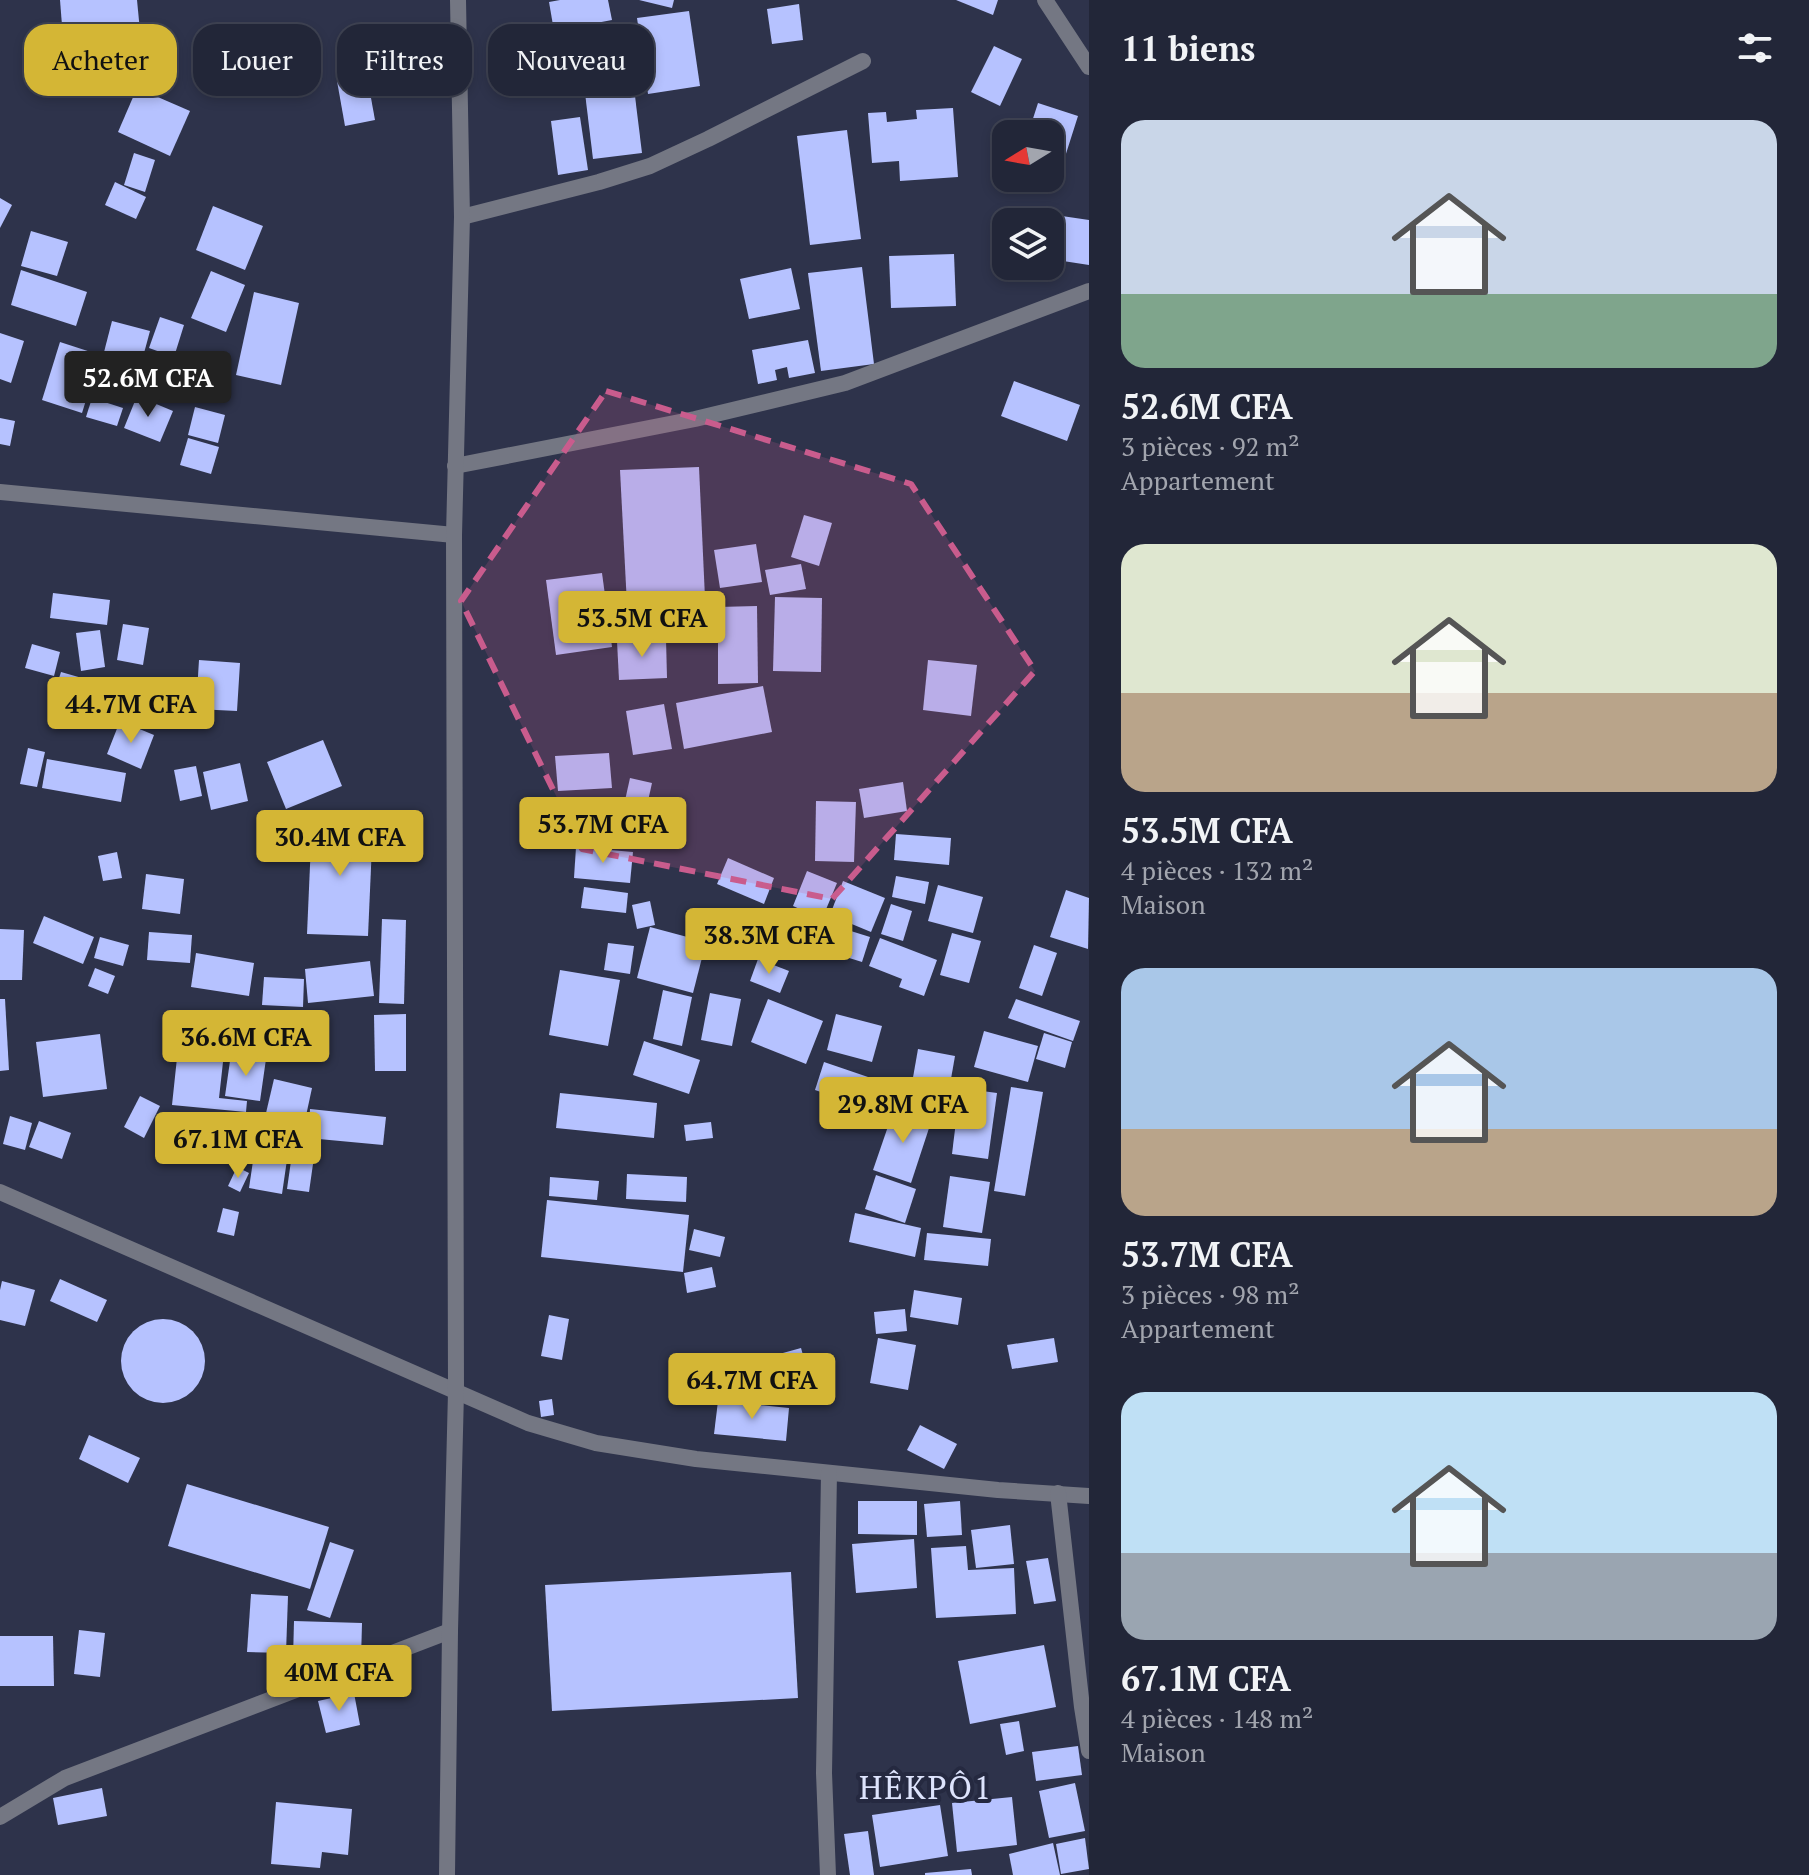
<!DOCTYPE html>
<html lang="fr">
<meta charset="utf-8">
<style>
body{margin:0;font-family:"PT Serif",serif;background:#2a2e40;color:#f1f3f6;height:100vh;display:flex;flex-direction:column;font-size:30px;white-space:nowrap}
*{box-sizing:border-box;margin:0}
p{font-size:26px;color:#a2a5ae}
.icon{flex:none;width:44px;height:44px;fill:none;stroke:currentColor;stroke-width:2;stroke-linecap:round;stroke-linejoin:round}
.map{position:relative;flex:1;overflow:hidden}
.details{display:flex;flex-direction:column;background:#222638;width:720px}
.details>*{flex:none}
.hud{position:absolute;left:24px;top:24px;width:760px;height:72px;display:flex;gap:16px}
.needle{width:52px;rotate:259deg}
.fabs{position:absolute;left:992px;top:120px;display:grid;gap:16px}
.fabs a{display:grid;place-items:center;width:72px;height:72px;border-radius:16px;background:#222638;box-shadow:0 4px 12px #0003,0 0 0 2px #3f4353;font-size:40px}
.price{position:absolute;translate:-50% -68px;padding:0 18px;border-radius:8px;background:#d4b635;color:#111;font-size:26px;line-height:52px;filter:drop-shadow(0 2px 4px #0008)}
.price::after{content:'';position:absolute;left:50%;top:48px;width:24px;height:18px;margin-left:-12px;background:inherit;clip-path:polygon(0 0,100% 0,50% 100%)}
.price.active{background:#222;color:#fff}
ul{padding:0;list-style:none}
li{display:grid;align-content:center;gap:16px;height:424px;padding:0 32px}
li span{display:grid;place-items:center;height:248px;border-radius:24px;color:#555}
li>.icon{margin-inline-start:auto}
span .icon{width:144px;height:144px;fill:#fffc;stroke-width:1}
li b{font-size:34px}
h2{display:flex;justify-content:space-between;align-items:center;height:96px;padding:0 32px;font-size:34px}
.tag{padding:0 28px;border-radius:24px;background:#222638;box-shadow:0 4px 12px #0003,0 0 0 2px #3f4353;font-size:28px;line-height:72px}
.tag.active{background:#d4b635;color:#111}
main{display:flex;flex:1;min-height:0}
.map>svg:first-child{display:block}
</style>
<main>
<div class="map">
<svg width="1089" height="1875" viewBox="0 0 1089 1875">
<rect width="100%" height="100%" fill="#2e334b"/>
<g fill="#b6c2ff">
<polygon points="60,0 137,0 140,31 63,38"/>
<polygon points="560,0 608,0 612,20 554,31 549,2"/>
<polygon points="639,0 674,0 672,8"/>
<polygon points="956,0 998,0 993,15"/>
<polygon points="799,4 803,40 772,44 767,9"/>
<polygon points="689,11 700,86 648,94 637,18"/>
<polygon points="625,22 633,79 590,85 582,28"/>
<polygon points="994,46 1022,59 1000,106 971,92"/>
<polygon points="367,76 375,120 345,126 337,81"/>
<polygon points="137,88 190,111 170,156 118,132"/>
<polygon points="634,88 642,153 593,159 585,93"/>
<polygon points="1038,103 1078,116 1057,182 1050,179 1050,134 1028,134"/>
<polygon points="953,108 958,177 900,181 899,161 872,163 868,113 886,112 887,122 917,119 916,110"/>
<polygon points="580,117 588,170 558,175 551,121"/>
<polygon points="847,130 861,239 810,245 797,136"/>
<polygon points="134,153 155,160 145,192 124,185"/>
<polygon points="115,182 146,197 136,219 105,205"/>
<polygon points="0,198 12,205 0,228"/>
<polygon points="213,206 263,226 245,270 196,250"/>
<polygon points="1008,208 1089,220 1089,265 1050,259 1050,222 1006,222"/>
<polygon points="31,231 68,242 57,276 21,266"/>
<polygon points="954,254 956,306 891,308 889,256"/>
<polygon points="862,267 874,364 821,371 808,273"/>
<polygon points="791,268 800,309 749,319 740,279"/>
<polygon points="21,270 87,292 76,326 11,305"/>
<polygon points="211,271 245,285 226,332 191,318"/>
<polygon points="254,292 299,303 281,385 236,375"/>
<polygon points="160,317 184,325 174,357 149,348"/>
<polygon points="112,321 150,331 131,401 94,391"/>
<polygon points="0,333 24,341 11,383 0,379"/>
<polygon points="808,340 815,373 789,378 787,367 775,370 777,380 758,384 752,350"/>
<polygon points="60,342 100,355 82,413 42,400"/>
<polygon points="1014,381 1080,405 1067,441 1001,416"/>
<polygon points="137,396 173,411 160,442 124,428"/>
<polygon points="92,398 123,408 117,426 86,417"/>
<polygon points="195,407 225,415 218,443 188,435"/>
<polygon points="0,418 15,421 10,446 0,444"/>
<polygon points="188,438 219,447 211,474 180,465"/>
<polygon points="699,467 706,620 628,624 620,470"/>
<polygon points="804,515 832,523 819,566 791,557"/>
<polygon points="756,544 762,582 720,588 714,550"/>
<polygon points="801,564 806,589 770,595 765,570"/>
<polygon points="602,573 612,647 556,655 546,580"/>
<polygon points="53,593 110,600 107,625 50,618"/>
<polygon points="775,597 822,598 821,672 773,671"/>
<polygon points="757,606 758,683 718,684 718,607"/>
<polygon points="123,624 149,628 143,665 117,660"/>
<polygon points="100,630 105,667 81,671 76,633"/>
<polygon points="666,639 667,678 619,680 617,641"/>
<polygon points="32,644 60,652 54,676 25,668"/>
<polygon points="199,660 240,663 237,711 196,709"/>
<polygon points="928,660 977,665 971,716 923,710"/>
<polygon points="61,672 82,678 73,710 51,703"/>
<polygon points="763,686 772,732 684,749 676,703"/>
<polygon points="664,704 672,749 633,755 626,711"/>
<polygon points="120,721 154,735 141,769 107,754"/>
<polygon points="323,740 342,786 286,809 267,762"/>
<polygon points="28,748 45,752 37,787 20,784"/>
<polygon points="609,753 612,788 558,791 555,756"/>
<polygon points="47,759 126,773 121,802 42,788"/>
<polygon points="240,763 248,801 211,810 203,772"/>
<polygon points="196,766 202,796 180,801 174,770"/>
<polygon points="630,778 652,783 640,837 618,832"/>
<polygon points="903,782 907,811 864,818 859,789"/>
<polygon points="555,800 615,803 613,845 596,844 596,829 573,828 572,843 553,841"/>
<polygon points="816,801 856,802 854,862 815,861"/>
<polygon points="312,820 373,822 368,936 307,934"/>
<polygon points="896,834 951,838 949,865 894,860"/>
<polygon points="576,847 633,852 630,883 574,878"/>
<polygon points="117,852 122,878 103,881 98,856"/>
<polygon points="728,858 774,878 764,904 717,884"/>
<polygon points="807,871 837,883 822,919 793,906"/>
<polygon points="146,874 184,879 180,914 142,909"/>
<polygon points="896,876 929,882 925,904 892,897"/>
<polygon points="843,881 885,898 871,932 830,915"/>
<polygon points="938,885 983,897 973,933 928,921"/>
<polygon points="584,887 628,893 626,913 581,908"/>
<polygon points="1066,890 1089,898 1088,949 1050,937"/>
<polygon points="650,901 655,925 637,929 632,905"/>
<polygon points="891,904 912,911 903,941 881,934"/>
<polygon points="786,909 819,924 811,943 777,928"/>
<polygon points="44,916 94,937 83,964 33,943"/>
<polygon points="382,919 406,920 404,1004 379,1003"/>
<polygon points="822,922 870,937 862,962 814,947"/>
<polygon points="650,927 706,942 693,993 637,978"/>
<polygon points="0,929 24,930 22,980 0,980"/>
<polygon points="149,932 192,935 190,963 147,960"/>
<polygon points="952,933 981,941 969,983 940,975"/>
<polygon points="100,937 129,945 123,966 94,958"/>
<polygon points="880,938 937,960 924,996 899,987 902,979 869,966"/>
<polygon points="608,943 634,946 630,974 604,970"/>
<polygon points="1034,945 1057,953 1042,996 1019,988"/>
<polygon points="196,953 254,963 249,996 191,987"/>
<polygon points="758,959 789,971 780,993 750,981"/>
<polygon points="370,961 374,996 308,1003 305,969"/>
<polygon points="95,968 115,976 108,994 88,986"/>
<polygon points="560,970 620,980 608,1046 549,1035"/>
<polygon points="264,977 304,979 303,1007 262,1005"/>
<polygon points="663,990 692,997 682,1046 653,1039"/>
<polygon points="710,993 741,999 732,1046 701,1040"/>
<polygon points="0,999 5,999 9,1070 0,1071"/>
<polygon points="768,999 823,1021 806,1064 751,1042"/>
<polygon points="1016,999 1080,1021 1073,1041 1008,1018"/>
<polygon points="406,1014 406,1071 375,1071 374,1015"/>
<polygon points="836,1014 882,1026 872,1062 827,1050"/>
<polygon points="250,1017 277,1021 271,1058 244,1054"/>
<polygon points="984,1031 1038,1046 1028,1082 974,1067"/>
<polygon points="1044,1033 1072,1042 1065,1068 1036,1059"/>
<polygon points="100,1034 107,1089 43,1097 36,1042"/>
<polygon points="179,1039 225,1044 219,1098 247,1101 246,1112 172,1105"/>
<polygon points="644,1041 700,1060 689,1094 633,1075"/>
<polygon points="918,1049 955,1056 945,1113 908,1106"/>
<polygon points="231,1054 266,1059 260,1101 225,1096"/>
<polygon points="824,1062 868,1077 859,1105 815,1090"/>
<polygon points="274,1079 312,1088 301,1139 262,1130"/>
<polygon points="1011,1087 1043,1092 1025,1196 994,1191"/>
<polygon points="960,1088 997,1093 988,1159 952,1154"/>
<polygon points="560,1093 657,1103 654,1138 556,1128"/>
<polygon points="140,1096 160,1106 144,1138 124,1127"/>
<polygon points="895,1106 932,1119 911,1183 873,1170"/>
<polygon points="310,1109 386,1117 383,1145 308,1138"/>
<polygon points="10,1116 32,1123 25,1150 3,1144"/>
<polygon points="39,1121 71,1133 62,1159 29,1147"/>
<polygon points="711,1122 713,1138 686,1141 684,1125"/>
<polygon points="256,1141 289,1146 282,1194 249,1188"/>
<polygon points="291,1161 313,1164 309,1192 287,1189"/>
<polygon points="237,1167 249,1173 240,1192 228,1186"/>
<polygon points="627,1174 687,1177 686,1202 626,1199"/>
<polygon points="876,1175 916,1189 905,1223 865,1209"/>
<polygon points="950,1176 990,1182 982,1233 943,1227"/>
<polygon points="550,1177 599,1181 597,1200 549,1196"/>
<polygon points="547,1200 689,1215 683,1272 541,1257"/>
<polygon points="223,1208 239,1212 234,1236 217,1232"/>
<polygon points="855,1213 921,1228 915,1257 849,1242"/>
<polygon points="694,1229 725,1237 720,1257 689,1250"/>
<polygon points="927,1233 991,1239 988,1266 924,1260"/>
<polygon points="712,1267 716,1287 687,1293 684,1273"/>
<polygon points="60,1279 107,1300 97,1322 50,1301"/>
<polygon points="2,1281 35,1290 25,1326 0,1320 0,1290"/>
<polygon points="914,1290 962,1298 958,1325 910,1317"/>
<polygon points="905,1309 907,1331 876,1334 874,1312"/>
<polygon points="549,1315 569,1319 562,1360 541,1356"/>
<circle cx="163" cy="1361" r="42"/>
<polygon points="878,1338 916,1345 908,1390 870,1383"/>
<polygon points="1054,1338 1058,1362 1012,1369 1007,1345"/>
<polygon points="801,1348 807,1369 762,1381 757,1360"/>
<polygon points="552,1399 554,1415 541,1417 539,1401"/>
<polygon points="718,1401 789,1408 786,1441 714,1434"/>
<polygon points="920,1425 957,1444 944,1469 907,1450"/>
<polygon points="89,1435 140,1458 128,1483 79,1459"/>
<polygon points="187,1484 329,1527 310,1589 168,1546"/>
<polygon points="858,1501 917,1501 917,1535 858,1534"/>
<polygon points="960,1501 962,1535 927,1537 924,1504"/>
<polygon points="1010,1525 1014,1564 976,1568 971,1530"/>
<polygon points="914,1539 917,1588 856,1593 852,1544"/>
<polygon points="330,1542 354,1550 330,1618 307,1610"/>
<polygon points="966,1546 968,1570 1014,1568 1016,1614 936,1618 931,1548"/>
<polygon points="1048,1558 1056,1601 1034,1604 1026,1561"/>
<polygon points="791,1572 798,1698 552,1711 545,1585"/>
<polygon points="251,1594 288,1596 286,1653 247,1652"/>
<polygon points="294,1621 362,1623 361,1660 293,1659"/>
<polygon points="79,1630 105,1633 100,1677 74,1674"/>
<polygon points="0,1636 53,1636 54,1686 0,1686"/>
<polygon points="1044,1645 1056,1707 970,1724 958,1661"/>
<polygon points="354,1693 360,1725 326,1733 318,1701"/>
<polygon points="1019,1721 1024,1751 1006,1755 1000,1724"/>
<polygon points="1078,1746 1082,1775 1036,1781 1032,1752"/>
<polygon points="1075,1783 1085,1831 1049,1838 1039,1791"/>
<polygon points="102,1788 107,1816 58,1825 53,1798"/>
<polygon points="1012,1797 1017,1845 957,1852 952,1803"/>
<polygon points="276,1802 352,1809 348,1855 322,1852 320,1868 271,1864"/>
<polygon points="940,1805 948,1856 880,1867 872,1815"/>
<polygon points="868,1831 874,1875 850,1875 844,1834"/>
<polygon points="1085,1838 1089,1869 1061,1874 1056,1844"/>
<polygon points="1053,1843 1060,1875 1013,1875 1009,1854"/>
<polygon points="971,1869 972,1875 925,1875 925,1873"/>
</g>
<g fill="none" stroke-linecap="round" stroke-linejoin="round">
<g stroke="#747783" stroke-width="16">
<polyline points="1045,0 1089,67"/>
<polyline points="462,217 599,182 650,166 708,139 863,61"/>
<polyline points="455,466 695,419 845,383 1089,291"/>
<polyline points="0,492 454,535"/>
<polyline points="0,1192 528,1423 596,1443 696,1459 998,1490 1089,1496"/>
<polyline points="1058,1493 1082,1707 1089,1751"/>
<polyline points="0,1817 65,1778 450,1631"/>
<polyline points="828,1875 824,1773 829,1473"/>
</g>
<polyline stroke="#747783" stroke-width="16" points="447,1875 450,1631 456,1392 454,535 462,217 458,0"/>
</g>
<path fill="#c95c8d" fill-opacity="0.2" stroke="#c95c8d" stroke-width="6" stroke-dasharray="16 10" stroke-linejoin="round" d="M606,391L911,484L1035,671L832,899L582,849L461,601Z"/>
<g text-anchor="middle" stroke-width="8" stroke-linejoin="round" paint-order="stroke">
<g font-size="32" letter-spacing="2" fill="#dde3fc" stroke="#252940">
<text x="926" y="1799">HÊKPÔ1</text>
</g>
</g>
</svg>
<div class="fabs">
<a><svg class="needle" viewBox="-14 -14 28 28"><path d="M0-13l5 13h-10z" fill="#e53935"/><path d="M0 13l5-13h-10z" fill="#a2a5ae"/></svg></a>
<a><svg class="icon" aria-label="layers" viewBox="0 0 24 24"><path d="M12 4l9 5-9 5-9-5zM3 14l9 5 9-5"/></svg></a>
</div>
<b class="price active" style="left:148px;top:419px">52.6M CFA</b>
<b class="price" style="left:642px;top:659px">53.5M CFA</b>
<b class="price" style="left:131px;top:745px">44.7M CFA</b>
<b class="price" style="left:603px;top:865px">53.7M CFA</b>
<b class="price" style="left:340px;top:878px">30.4M CFA</b>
<b class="price" style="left:769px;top:976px">38.3M CFA</b>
<b class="price" style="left:246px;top:1078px">36.6M CFA</b>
<b class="price" style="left:903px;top:1145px">29.8M CFA</b>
<b class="price" style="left:238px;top:1180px">67.1M CFA</b>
<b class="price" style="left:752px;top:1421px">64.7M CFA</b>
<b class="price" style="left:339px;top:1713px">40M CFA</b>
<div class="hud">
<a class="tag active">Acheter</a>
<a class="tag">Louer</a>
<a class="tag">Filtres</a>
<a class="tag">Nouveau</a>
</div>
</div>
<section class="details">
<h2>11 biens<svg class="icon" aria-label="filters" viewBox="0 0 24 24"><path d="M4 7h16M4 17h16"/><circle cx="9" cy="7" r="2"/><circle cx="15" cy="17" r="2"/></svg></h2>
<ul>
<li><span style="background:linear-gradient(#c9d6e8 70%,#7fa58c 0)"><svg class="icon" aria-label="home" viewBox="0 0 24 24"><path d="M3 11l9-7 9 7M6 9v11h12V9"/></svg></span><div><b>52.6M CFA</b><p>3 pièces · 92 m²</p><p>Appartement</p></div></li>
<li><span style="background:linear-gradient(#dfe7d0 60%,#b9a48a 0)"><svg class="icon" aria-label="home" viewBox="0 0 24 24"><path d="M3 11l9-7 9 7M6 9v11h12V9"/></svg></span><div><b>53.5M CFA</b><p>4 pièces · 132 m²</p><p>Maison</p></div></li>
<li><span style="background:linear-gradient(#a9c7e8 65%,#b9a48a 0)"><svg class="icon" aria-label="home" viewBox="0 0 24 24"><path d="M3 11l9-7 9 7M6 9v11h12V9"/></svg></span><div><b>53.7M CFA</b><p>3 pièces · 98 m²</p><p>Appartement</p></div></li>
<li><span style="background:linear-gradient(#bfe0f5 65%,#9aa5b1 0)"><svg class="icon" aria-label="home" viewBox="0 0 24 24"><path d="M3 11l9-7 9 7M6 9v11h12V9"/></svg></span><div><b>67.1M CFA</b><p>4 pièces · 148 m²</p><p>Maison</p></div></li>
</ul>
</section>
</main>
